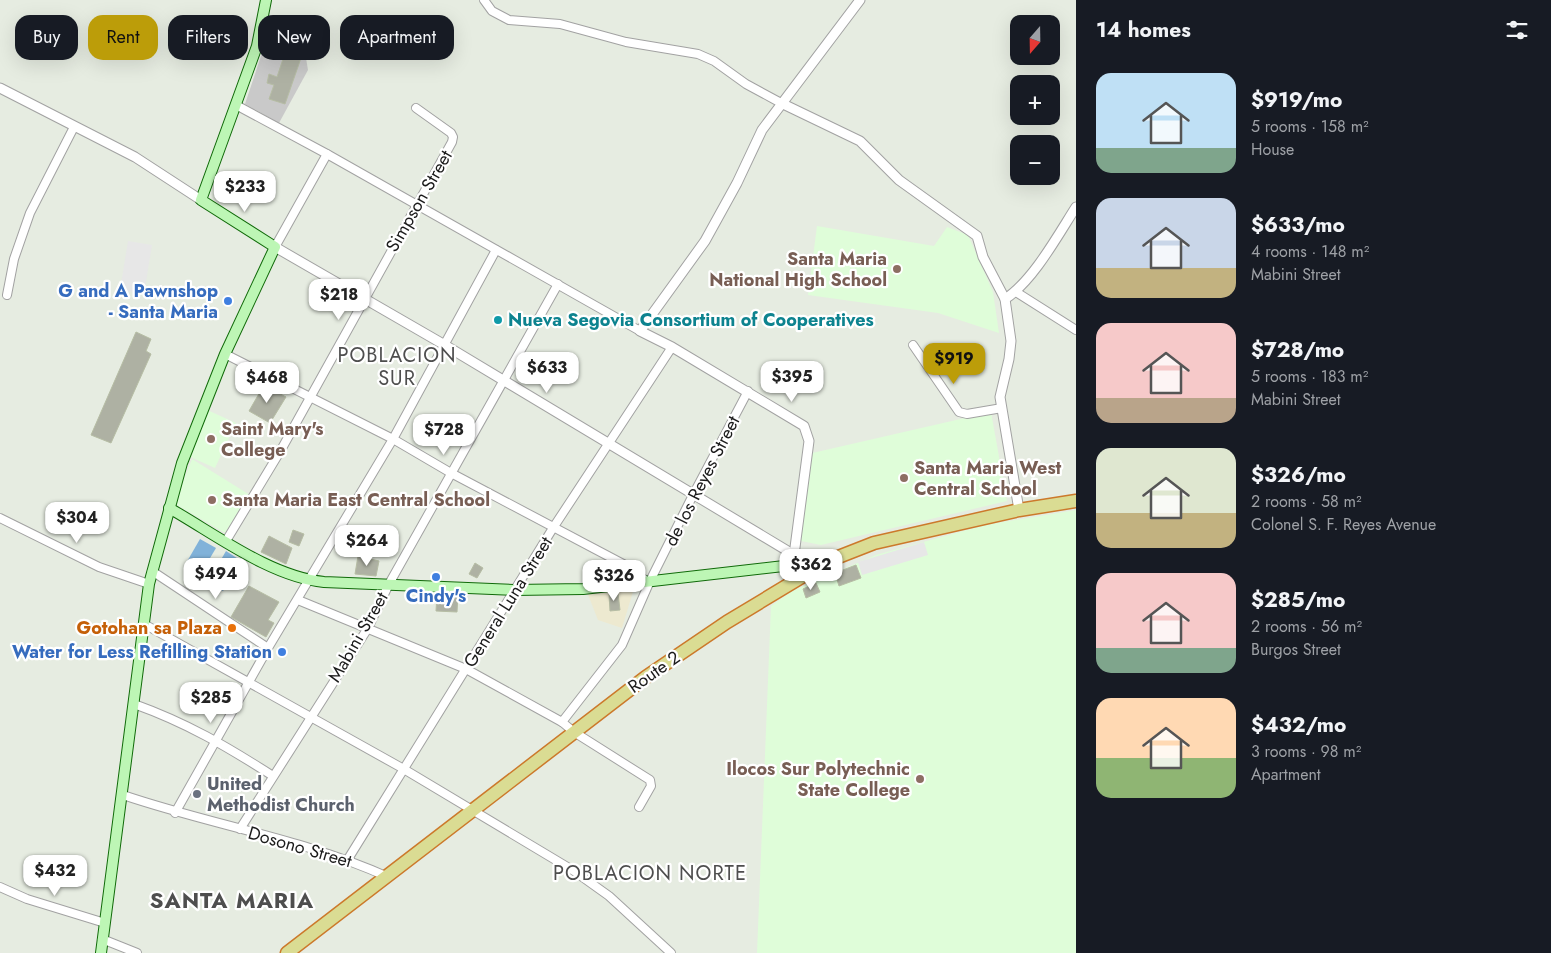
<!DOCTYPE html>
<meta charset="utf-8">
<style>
body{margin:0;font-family:Jost,sans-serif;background:#20242c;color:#f1f3f6;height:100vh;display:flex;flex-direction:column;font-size:19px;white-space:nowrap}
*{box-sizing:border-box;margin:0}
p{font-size:16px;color:#9ea1a6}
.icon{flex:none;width:28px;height:28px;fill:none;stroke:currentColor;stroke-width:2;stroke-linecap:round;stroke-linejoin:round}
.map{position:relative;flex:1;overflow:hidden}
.drawer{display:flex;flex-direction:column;background:#171b24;width:475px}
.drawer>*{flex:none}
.banner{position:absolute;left:15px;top:15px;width:475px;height:45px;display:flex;gap:10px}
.needle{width:32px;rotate:200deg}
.buttons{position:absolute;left:1010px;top:15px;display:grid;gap:10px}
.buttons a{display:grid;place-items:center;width:50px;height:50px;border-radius:10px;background:#171b24;box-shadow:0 5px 20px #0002;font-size:25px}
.price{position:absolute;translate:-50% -42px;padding:0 11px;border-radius:10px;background:#fff;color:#222;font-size:16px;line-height:32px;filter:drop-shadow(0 1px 2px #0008)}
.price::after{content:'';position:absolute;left:50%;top:30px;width:15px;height:11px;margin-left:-8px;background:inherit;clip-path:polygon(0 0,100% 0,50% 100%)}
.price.on{background:#bc9d09;color:#111}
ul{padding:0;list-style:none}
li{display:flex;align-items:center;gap:15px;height:125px;padding:0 20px}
li span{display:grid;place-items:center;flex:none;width:140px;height:100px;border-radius:15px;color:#555}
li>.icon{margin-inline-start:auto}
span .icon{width:60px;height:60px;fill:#fffc;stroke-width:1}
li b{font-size:21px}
h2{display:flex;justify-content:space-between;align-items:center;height:60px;padding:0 20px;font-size:21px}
.tag{padding:0 18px;border-radius:15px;background:#171b24;box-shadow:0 5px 20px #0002;font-size:18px;line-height:45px}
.tag.on{background:#bc9d09;color:#111}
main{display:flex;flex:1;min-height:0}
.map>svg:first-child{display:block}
</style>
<main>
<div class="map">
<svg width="1076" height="953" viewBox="0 0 1076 953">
<rect width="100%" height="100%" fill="#e6ece1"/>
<polygon fill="#ede9d0" points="635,585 622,628 598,620 587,592"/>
<g fill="#dffdd9">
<polygon points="817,226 934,246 947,227 968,235 993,292 999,333 938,313 808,295"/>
<polygon points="205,409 236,423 215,468 186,455"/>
<polygon points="991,412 1007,501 821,545 796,540 808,454"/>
<polygon points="192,459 250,495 225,533 177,505 180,490"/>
<polygon points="1076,510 1076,953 757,953 771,606 792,591 876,555 985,525"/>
</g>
<polygon fill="#c9c9c9" points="269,32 306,58 308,70 279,123 245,104"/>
<g fill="#81b2d9">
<polygon points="200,539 216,548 200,575 185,565"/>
<polygon points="226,551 240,560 223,591 208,582"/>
</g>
<g fill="#e7e7e7">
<polygon points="128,241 152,245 144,294 120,290"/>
<polygon points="924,542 928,555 862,575 858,562"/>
</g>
<g fill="#aeb1a3" stroke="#b6bda4">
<polygon points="285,53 301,58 285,104 269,99 274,85 267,83 269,74 277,77"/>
<polygon points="136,332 151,339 146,351 151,354 111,443 91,435"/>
<polygon points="264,385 286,397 270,423 249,411"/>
<polygon points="293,530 304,534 299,546 289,542"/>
<polygon points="269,536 292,548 286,564 261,552"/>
<polygon points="358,556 379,561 376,576 355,574"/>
<polygon points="475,563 483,568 477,578 469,574"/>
<polygon points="856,565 861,578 839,586 835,573"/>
<polygon points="816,583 820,592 806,598 803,589"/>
<polygon points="249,586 279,602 268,620 274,623 266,637 231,617"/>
<polygon points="618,593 620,610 610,611 609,594"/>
<polygon points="437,594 458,595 457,612 436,611"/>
</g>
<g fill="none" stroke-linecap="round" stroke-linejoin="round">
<defs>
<g id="minor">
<polyline points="484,0 492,11 509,20 560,24 626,42 698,54 714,61 746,84 781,103"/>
<polyline points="236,105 327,154 640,331"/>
<polyline points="275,247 327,154"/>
<polyline points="1016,292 1076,330"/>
<polyline points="7,295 14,259 30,213 74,127"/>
<polyline points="913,345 959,412 967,414 1002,408"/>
<polyline points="225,354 393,439 451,473 627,566 646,581"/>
<polyline points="0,518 99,567 149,584"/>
<polyline points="226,541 281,450 452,142 453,137 451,133 416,108"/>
<polyline points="152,571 268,648"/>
<polyline points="298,600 466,669 562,722 574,732 650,780 651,786 639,807"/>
<polyline points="144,624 402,768 574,871 609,896 671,953"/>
<path d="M134,704C187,723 226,746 273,776"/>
<polyline points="562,722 622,645 650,581 693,495 748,391"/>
<path d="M123,795C211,825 304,839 388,877"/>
<polyline points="175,813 268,648 393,439 496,250"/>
<polyline points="240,829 368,628 389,584 558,284"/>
<polyline points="348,859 553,528 672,347"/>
<polyline points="0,887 27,899 105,923"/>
<polyline points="102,939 137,953"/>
</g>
<g id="tertiary">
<polyline points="0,88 135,157 201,200"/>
<polyline points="781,103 860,141 899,180 977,236 983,257 1005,299 1011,341 1009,359 1000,397 1019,510"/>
<polyline points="275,247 443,344 806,562"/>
<path d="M1005,299C1033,281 1058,235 1076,207"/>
<polyline points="794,555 809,441 804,426 672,347 640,331 705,241 737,183 762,130 860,0"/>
</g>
<g id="secondary">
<path d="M169,508C215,534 271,577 324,582L514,590L583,589L827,561"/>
<polyline points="101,953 149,584 182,463 225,354 275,247 201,200 257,46 266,0"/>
</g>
<polyline id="trunk" points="287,953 646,677 727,622 828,561 874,543 1019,510 1076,501"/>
</defs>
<use href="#minor" stroke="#a2a2a2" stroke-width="10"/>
<use href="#tertiary" stroke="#a2a2a2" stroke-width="11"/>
<use href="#secondary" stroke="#106a09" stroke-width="12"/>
<use href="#trunk" stroke="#cc792b" stroke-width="15"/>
<use href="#minor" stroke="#fff" stroke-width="8"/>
<use href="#tertiary" stroke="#fff" stroke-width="9"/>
<use href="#secondary" stroke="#bdf6b5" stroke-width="10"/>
<use href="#trunk" stroke="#dadc93" stroke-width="12"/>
</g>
<g fill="#8d6e63" stroke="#fff" stroke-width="2">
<circle cx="897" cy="269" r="5"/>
<circle cx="211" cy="439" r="5"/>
<circle cx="904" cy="478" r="5"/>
<circle cx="212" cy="500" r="5"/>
<circle cx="920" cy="779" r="5"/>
</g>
<g fill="#3f7fe0" stroke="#fff" stroke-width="2">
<circle cx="228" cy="301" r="5"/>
<circle cx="436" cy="577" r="5"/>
<circle cx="282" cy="652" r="5"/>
</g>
<circle fill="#0f9aa8" stroke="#fff" stroke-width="2" cx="498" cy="320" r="5"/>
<circle fill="#e8710a" stroke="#fff" stroke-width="2" cx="232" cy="628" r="5"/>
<circle fill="#6b7280" stroke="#fff" stroke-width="2" cx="197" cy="794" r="5"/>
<g text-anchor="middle" stroke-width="4.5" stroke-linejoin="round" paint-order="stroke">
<g font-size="18" fill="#1b1b1b" stroke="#fff">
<text transform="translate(419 201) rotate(-60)" y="6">Simpson Street</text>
<text transform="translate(702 481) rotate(-63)" y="6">de los Reyes Street</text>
<text transform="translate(508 602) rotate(-58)" y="6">General Luna Street</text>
<text transform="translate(358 637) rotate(-60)" y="6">Mabini Street</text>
<text transform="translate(654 672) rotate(-35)" y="6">Route 2</text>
<text transform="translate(300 847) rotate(16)" y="6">Dosono Street</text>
</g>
<g font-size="18" font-weight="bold" fill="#785e54" stroke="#fff" text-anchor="start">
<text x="887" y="265" text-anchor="end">Santa Maria<tspan x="887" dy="21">National High School</tspan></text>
<text x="221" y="435">Saint Mary's<tspan x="221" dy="21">College</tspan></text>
<text x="914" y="474">Santa Maria West<tspan x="914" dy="21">Central School</tspan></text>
<text x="222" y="506">Santa Maria East Central School</text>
<text x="910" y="775" text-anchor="end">Ilocos Sur Polytechnic<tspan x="910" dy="21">State College</tspan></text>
</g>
<g font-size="18" font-weight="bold" fill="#366cbe" stroke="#fff" text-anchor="end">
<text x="218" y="297">G and A Pawnshop<tspan x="218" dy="21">- Santa Maria</tspan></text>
<text x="436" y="602" text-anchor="middle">Cindy's</text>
<text x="272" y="658">Water for Less Refilling Station</text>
</g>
<g font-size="18" font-weight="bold" fill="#0d838f" stroke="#fff" text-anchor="start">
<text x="508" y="326">Nueva Segovia Consortium of Cooperatives</text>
</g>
<g font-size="18" font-weight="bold" fill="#c56008" stroke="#fff" text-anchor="end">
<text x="222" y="634">Gotohan sa Plaza</text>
</g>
<g font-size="18" font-weight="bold" fill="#5b616d" stroke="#fff" text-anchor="start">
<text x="207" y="790">United<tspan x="207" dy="21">Methodist Church</tspan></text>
</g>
<g font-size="20" letter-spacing="1" fill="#4e4e4e" stroke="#fff">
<text x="397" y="362">POBLACION<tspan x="397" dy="23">SUR</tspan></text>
<text x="650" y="880">POBLACION NORTE</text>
</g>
<g font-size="22" font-weight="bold" letter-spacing="1" fill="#4e4e4e" stroke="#fff">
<text x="232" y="908">SANTA MARIA</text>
</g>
</g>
</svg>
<div class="buttons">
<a><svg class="needle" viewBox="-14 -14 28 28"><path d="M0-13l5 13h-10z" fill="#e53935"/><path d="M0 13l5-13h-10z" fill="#9ea1a6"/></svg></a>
<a>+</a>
<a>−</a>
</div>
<b class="price" style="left:245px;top:213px">$233</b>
<b class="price" style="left:339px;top:321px">$218</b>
<b class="price on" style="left:954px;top:385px">$919</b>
<b class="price" style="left:547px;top:394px">$633</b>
<b class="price" style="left:792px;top:403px">$395</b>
<b class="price" style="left:267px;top:404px">$468</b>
<b class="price" style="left:444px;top:456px">$728</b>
<b class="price" style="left:77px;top:544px">$304</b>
<b class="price" style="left:367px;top:567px">$264</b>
<b class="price" style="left:811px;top:591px">$362</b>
<b class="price" style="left:216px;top:600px">$494</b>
<b class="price" style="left:614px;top:602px">$326</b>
<b class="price" style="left:211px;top:724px">$285</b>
<b class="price" style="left:55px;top:897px">$432</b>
<div class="banner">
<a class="tag">Buy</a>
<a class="tag on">Rent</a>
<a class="tag">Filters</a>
<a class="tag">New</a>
<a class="tag">Apartment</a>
</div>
</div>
<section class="drawer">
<h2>14 homes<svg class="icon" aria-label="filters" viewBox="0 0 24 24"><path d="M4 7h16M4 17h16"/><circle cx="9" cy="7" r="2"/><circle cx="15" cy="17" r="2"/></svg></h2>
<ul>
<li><span style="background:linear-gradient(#bfe0f5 75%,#7fa58c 0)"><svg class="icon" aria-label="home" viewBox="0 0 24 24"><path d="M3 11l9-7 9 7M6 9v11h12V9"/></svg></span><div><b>$919/mo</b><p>5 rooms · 158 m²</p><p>House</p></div></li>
<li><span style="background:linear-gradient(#c9d6e8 70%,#c2b280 0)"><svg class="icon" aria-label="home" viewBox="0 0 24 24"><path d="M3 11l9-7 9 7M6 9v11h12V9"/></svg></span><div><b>$633/mo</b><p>4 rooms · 148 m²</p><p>Mabini Street</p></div></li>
<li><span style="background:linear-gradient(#f6c9c9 75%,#b9a48a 0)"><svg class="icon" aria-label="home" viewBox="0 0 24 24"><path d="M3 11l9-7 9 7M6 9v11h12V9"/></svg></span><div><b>$728/mo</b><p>5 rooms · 183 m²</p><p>Mabini Street</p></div></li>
<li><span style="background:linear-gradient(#dfe7d0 65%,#c2b280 0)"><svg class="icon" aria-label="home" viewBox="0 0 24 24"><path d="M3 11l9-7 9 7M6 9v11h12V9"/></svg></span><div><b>$326/mo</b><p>2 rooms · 58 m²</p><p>Colonel S. F. Reyes Avenue</p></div></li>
<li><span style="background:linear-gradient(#f6c9c9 75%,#7fa58c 0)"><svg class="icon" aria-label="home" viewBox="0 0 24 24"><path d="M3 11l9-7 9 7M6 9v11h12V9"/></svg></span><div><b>$285/mo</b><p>2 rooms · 56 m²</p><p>Burgos Street</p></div></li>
<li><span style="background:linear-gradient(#ffd9b3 60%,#8fb573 0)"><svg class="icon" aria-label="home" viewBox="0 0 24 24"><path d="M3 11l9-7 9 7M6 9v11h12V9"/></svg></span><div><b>$432/mo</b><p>3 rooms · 98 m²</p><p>Apartment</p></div></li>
</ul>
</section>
</main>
